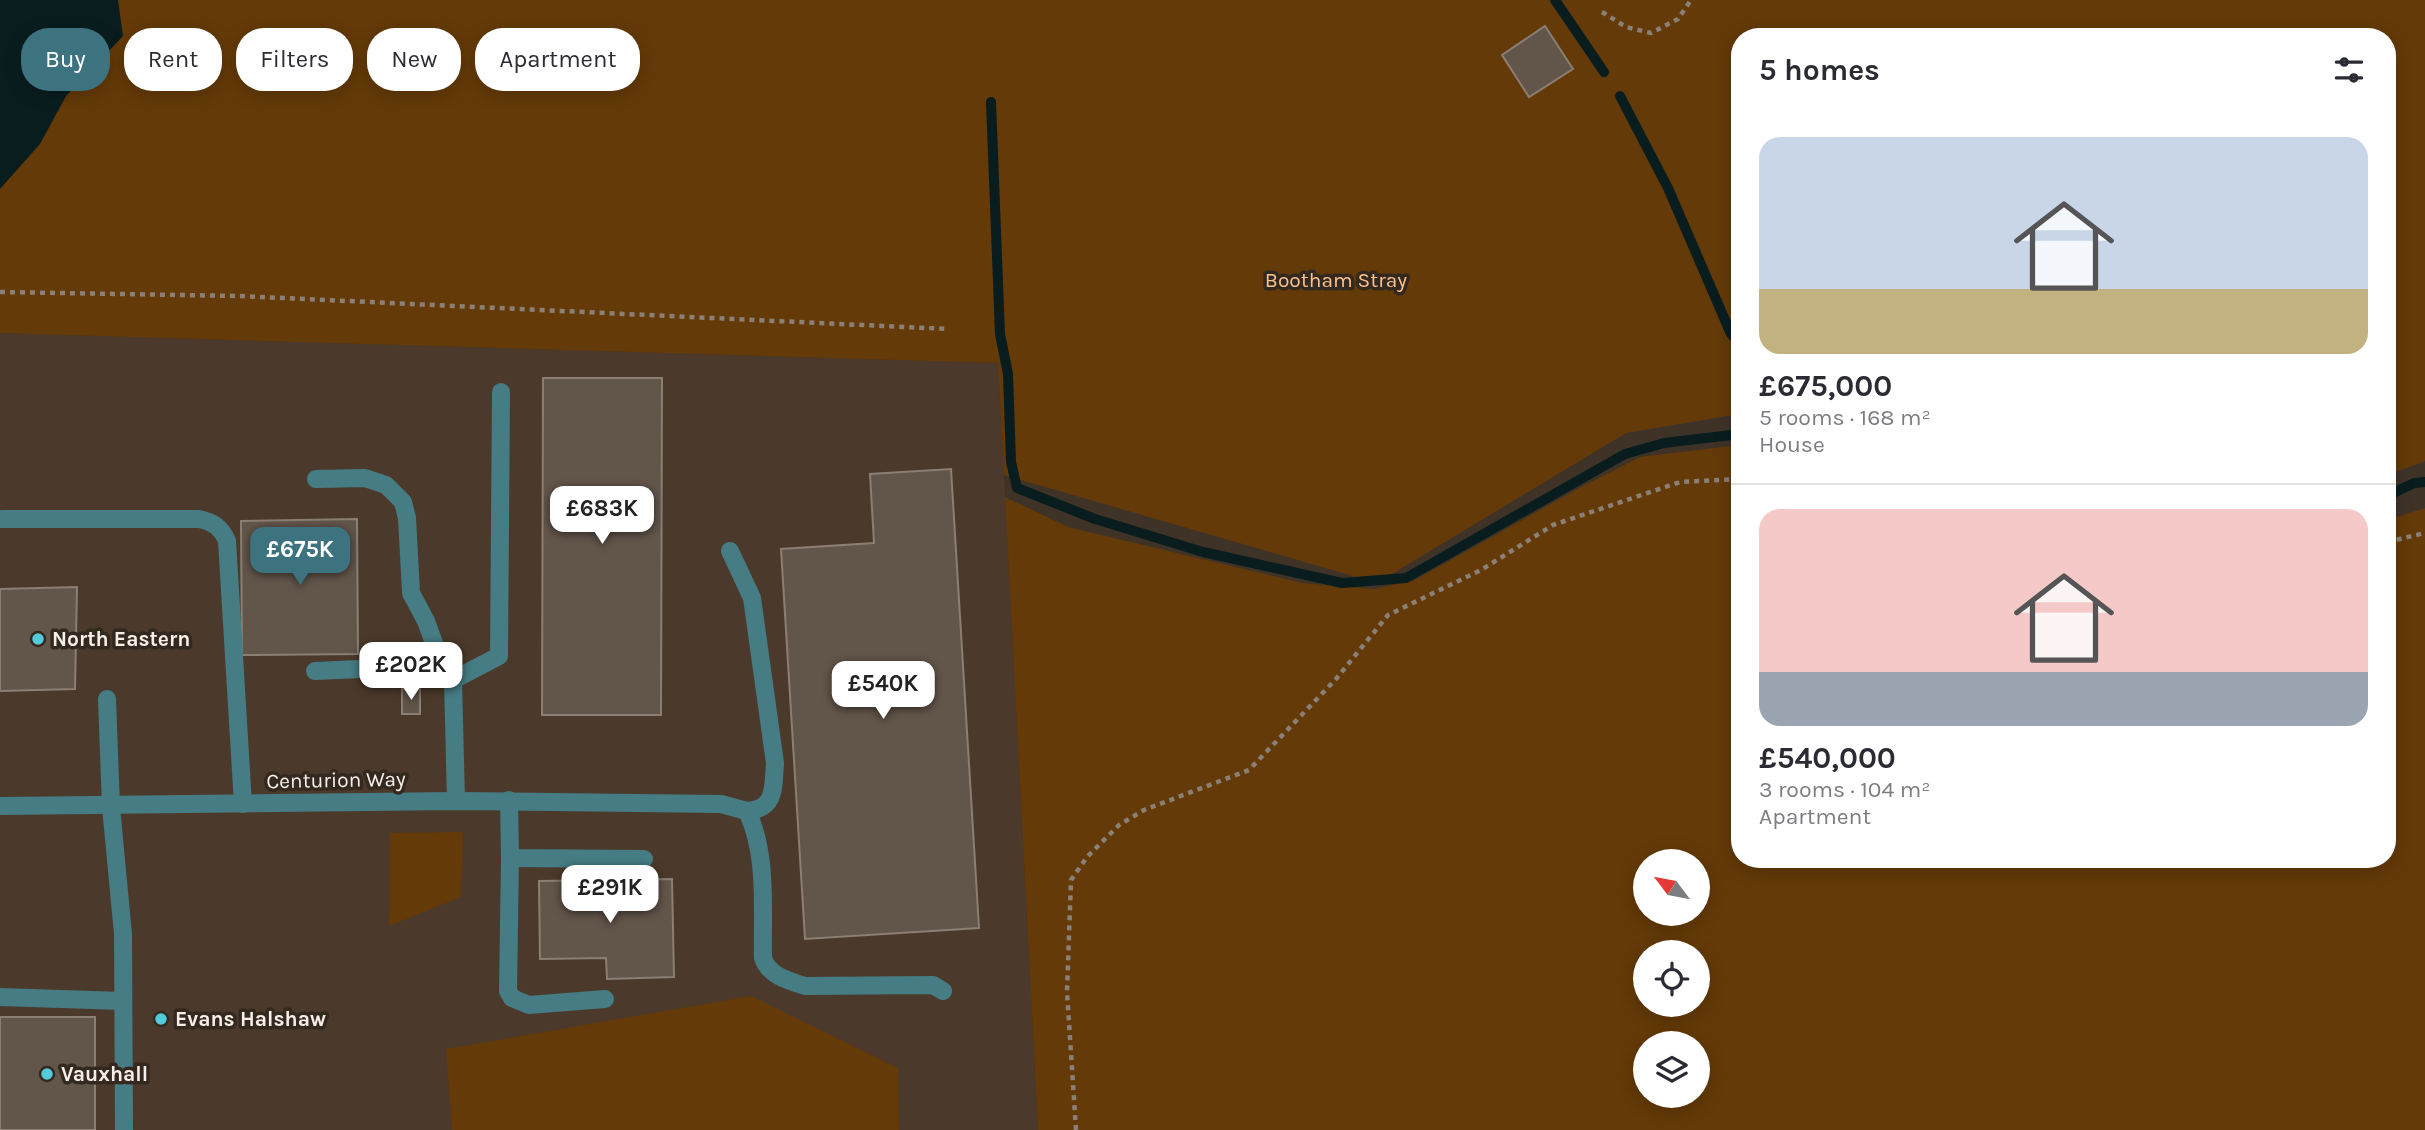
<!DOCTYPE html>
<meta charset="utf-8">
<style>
body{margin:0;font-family:Karla,sans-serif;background:#f7f7f7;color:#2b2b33;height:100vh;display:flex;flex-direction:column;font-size:26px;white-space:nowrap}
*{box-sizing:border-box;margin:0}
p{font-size:23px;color:#7c7c81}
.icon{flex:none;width:38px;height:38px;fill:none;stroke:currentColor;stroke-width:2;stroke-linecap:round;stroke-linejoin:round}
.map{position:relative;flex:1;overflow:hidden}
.side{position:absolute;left:1731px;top:28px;width:665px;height:840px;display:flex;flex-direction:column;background:#fff;border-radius:28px;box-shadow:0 4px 18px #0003}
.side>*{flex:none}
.guide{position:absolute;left:21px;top:28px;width:665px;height:63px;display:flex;gap:14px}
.needle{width:46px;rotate:302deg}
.fabs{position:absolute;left:1633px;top:849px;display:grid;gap:14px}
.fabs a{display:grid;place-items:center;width:77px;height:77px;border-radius:50%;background:#fff;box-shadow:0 4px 18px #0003;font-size:35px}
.price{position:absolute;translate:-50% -60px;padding:0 16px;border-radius:14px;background:#fff;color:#222;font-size:23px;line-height:46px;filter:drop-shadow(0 2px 4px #0008)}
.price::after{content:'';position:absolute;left:50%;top:42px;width:21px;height:16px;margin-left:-10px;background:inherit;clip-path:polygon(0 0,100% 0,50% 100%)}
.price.on{background:#3d737f;color:#fff}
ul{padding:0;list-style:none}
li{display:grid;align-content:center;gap:14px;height:371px;padding:0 28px}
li+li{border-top:2px solid #e1e1e2}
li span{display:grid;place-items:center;height:217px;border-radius:21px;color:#555}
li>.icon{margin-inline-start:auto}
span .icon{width:126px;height:126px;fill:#fffc;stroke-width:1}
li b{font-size:30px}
h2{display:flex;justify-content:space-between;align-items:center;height:84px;padding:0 28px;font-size:30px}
.tag{padding:0 24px;border-radius:28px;background:#fff;box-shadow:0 4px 18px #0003;font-size:24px;line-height:63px}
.tag.on{background:#3d737f;color:#fff}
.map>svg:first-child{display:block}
</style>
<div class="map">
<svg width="2425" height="1130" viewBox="0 0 2425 1130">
<rect width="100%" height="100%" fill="#3f3328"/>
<polygon fill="#4b3a2b" points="0,333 998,363 1038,1130 899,1130 897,1068 447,1049 452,1130 0,1130"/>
<g fill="#643a08" fill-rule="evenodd">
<polygon points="0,0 2425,0 2425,461 2387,475 2387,37 1740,37 1739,414 1626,433 1377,583 1004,475 998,363 0,333"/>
<path d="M1739,445L1740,859H2387V520L2425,508V1130H1038L1005,497L1068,527L1302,583L1375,589L1415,580L1583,486L1640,457ZM1645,861H1698V914H1645ZM1698,952V1004H1645V952ZM1698,1043V1096H1645V1043Z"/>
<polygon points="463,832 461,897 389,926 390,833"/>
<polygon points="751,996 898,1068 899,1130 452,1130 446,1049"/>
</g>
<polygon fill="#091d1f" points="0,0 118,0 123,36 66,96 40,144 0,189"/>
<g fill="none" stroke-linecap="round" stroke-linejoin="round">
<g stroke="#091d1f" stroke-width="10">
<polyline points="1555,0 1604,72"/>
<polyline points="1620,96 1668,188 1731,334 1740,343"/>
<polyline points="991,102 1000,334 1008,374 1011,462 1017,488 1095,519 1203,552 1342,583 1406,578 1625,454 1664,443 1740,434"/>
<polyline points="2387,496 2414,483 2425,482"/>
</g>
</g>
<g fill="#62554a" stroke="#8b7e72" stroke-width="2">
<polygon points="1545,26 1573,69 1529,97 1502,55"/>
<polygon points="543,378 662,378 661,715 542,715"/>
<polygon points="951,469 979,928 805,939 781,549 874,543 870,474"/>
<polygon points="357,519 358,654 242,655 241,521"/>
<polygon points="77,587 75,689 0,691 0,589"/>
<rect x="402" y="689" width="18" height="25"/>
<polygon points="672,879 674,977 607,979 606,958 540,959 539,881"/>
<rect x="0" y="1017" width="95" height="113"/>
</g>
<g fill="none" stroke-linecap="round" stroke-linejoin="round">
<g stroke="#8a8077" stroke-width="4.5" stroke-dasharray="5 5" stroke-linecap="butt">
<polyline points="1602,12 1626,27 1651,33 1678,19 1691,0"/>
<polyline points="0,292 240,296 948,329"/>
<polyline points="2387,542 2425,533"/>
<polyline points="1076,1130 1067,992 1071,880 1087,857 1119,825 1144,810 1249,770 1336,679 1388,615 1481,570 1553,525 1680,482 1740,479"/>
</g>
<g stroke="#467c84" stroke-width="18">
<polyline points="316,479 365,478 386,485 403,502 407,518 411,593 426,621 444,671"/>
<path d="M2,519H199C213,522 221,527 227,541L243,804"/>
<path d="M730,551L752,598L775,763C773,788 776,809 747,811"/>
<polyline points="315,671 427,666 444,671 453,680 456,801"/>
<polyline points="453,680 499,656 501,392"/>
<polyline points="107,699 111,807 123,934 124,1130"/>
<polyline points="509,800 510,858 644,859"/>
<path d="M0,806L456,801L721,804L747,811C768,855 762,910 763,958C769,976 789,981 805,986L933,985L943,991"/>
<polyline points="510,858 508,991 512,998 529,1005 605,999"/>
<polyline points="0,997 123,1001"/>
</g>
</g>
<g fill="#53cbdb" stroke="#34291f" stroke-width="2.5">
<circle cx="38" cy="639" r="7"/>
<circle cx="161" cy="1019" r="7"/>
<circle cx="47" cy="1074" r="7"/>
</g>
<g text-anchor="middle" stroke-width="7" stroke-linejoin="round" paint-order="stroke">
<g font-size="21" fill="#fcc28d" stroke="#34291f">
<text x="1336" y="287">Bootham Stray</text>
</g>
<g font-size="21" font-weight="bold" fill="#f7efe8" stroke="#34291f" text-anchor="start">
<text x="52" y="646">North Eastern</text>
<text x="175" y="1026">Evans Halshaw</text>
<text x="61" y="1081">Vauxhall</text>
</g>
<g font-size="21" fill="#f7efe8" stroke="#34291f">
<text transform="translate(336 780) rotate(-1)" y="7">Centurion Way</text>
</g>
</g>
</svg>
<div class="fabs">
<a><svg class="needle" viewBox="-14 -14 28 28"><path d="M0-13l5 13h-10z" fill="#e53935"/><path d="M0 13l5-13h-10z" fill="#7c7c81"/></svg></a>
<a><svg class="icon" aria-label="locate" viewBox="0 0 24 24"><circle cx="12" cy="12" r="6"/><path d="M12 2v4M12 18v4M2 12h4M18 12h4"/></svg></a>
<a><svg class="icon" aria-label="layers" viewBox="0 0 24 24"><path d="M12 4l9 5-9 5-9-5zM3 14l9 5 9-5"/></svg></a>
</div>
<b class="price" style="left:602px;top:546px">£683K</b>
<b class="price on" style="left:300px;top:587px">£675K</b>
<b class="price" style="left:411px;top:702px">£202K</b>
<b class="price" style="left:883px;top:721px">£540K</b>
<b class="price" style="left:610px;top:925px">£291K</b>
<div class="guide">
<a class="tag on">Buy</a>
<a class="tag">Rent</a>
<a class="tag">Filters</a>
<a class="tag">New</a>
<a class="tag">Apartment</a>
</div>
<section class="side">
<h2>5 homes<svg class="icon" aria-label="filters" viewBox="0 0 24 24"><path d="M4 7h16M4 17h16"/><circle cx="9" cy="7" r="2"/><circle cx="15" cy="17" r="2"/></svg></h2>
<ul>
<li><span style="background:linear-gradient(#c9d6e8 70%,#c2b280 0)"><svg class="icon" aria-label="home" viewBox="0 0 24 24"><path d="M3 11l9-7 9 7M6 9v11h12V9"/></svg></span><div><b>£675,000</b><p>5 rooms · 168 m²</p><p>House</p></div></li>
<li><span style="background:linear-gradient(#f6c9c9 75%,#9aa5b1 0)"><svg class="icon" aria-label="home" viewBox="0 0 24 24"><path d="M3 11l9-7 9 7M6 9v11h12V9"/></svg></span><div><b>£540,000</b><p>3 rooms · 104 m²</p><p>Apartment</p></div></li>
</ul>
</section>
</div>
